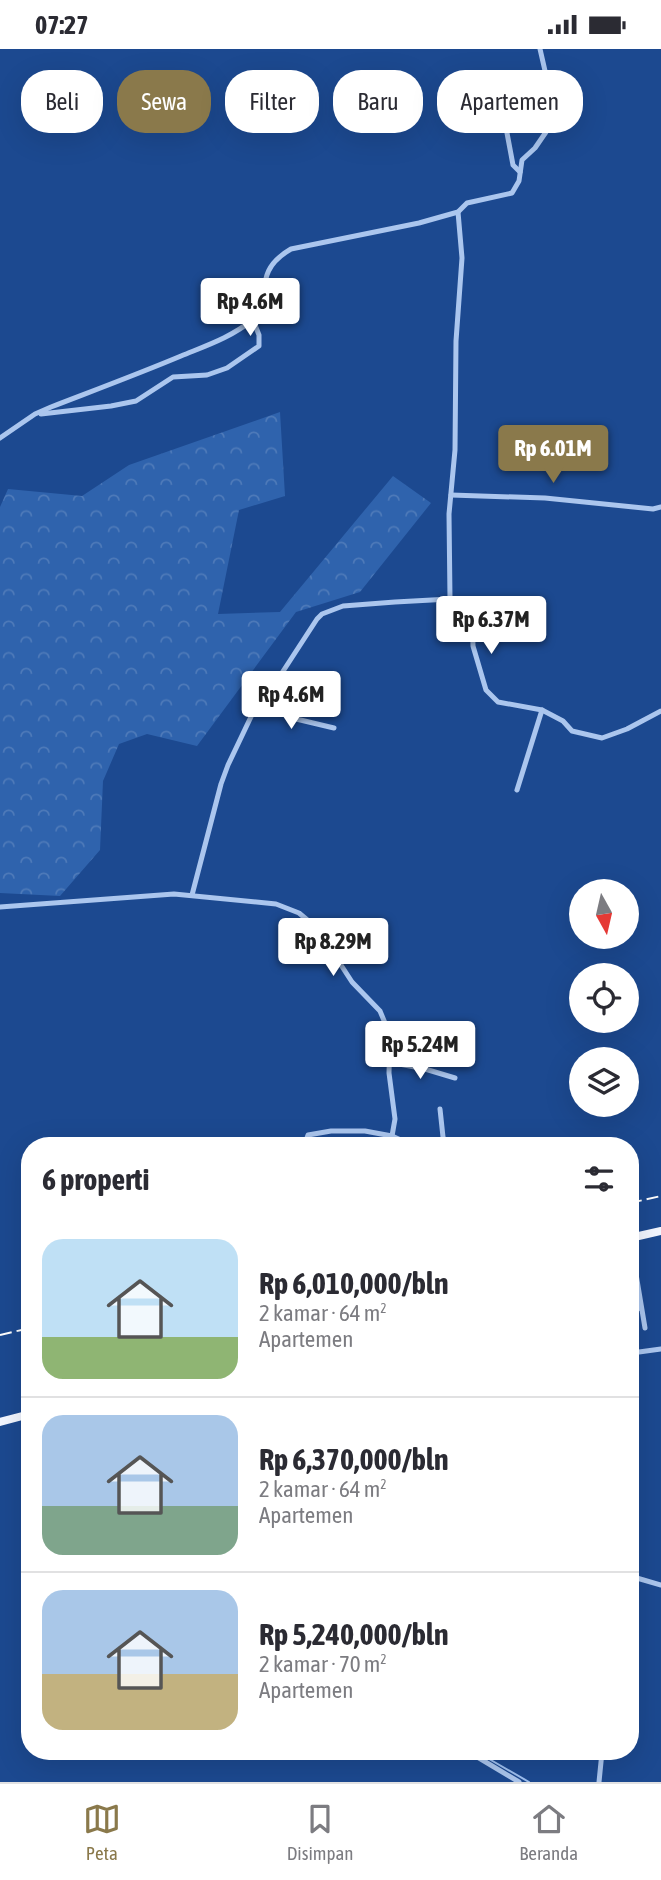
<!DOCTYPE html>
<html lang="id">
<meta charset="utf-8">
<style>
body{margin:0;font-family:"Asap Condensed",sans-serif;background:#f7f7f7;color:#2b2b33;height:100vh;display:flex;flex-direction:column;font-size:26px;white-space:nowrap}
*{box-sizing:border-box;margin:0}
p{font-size:23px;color:#7c7c81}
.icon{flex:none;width:38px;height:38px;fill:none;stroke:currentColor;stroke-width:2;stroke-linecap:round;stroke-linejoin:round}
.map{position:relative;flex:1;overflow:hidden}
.side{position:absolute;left:21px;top:1088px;width:618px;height:623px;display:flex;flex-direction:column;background:#fff;border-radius:28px;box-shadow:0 7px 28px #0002}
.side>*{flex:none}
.banner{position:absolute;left:21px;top:21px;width:620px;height:63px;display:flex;gap:14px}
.needle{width:46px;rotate:172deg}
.buttons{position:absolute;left:569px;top:830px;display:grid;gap:14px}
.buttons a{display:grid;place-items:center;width:70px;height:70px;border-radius:50%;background:#fff;box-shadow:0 7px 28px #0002;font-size:35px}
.price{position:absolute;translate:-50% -60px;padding:0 16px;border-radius:7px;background:#fff;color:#222;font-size:23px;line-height:46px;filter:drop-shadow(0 2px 4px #0008)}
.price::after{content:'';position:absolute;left:50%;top:42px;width:21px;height:16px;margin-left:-10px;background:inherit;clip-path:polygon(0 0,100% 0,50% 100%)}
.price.current{background:#8a794b;color:#fff}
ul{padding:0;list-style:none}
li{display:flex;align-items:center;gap:21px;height:175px;padding:0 21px}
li+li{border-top:2px solid #e1e1e2}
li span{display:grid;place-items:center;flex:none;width:196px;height:140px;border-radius:21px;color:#555}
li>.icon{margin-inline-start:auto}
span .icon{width:84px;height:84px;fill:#fffc;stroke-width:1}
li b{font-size:30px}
h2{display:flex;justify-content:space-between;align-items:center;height:84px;padding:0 21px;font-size:30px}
.chip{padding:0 24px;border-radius:28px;background:#fff;box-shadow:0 7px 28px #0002;font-size:24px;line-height:63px}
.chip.current{background:#8a794b;color:#fff}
.status{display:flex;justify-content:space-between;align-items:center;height:49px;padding:0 35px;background:#fff;direction:ltr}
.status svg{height:19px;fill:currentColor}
.tabs{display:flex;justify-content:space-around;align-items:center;height:98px;border-top:2px solid #e1e1e2;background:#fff;font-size:19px;color:#7c7c81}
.tabs a{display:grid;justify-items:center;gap:4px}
.tabs .current{color:#8a794b}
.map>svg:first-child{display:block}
</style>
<div class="status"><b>07:27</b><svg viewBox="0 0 49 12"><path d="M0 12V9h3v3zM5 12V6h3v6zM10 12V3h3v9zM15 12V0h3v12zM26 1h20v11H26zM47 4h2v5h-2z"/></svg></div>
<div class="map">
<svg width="661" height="1733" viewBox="0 0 661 1733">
<defs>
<pattern id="forest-crowns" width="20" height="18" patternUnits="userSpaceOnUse" patternTransform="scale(1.75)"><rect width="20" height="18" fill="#2f63ad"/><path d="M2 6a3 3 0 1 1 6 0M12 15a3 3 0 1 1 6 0" fill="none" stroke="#4e7ab9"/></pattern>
</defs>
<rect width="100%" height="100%" fill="#1c4990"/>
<polygon fill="url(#forest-crowns)" points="280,363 285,447 239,461 218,565 280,563 393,427 431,454 360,543 296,563 197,697 147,685 119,695 103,732 100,801 60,847 0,844 0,458 8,440 82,447 129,416"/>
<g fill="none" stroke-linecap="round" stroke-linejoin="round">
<polyline stroke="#9ec0f0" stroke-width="2" points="477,1703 529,1733"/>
<g stroke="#abc6ee" stroke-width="5">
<polyline points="507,84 513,116 520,123"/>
<polyline points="41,365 111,357 136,352 173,328 207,326 227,319 259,297 259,286 253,271"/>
<path d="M0,389L35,365L51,358C95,341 138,325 181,307C205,297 232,288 252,271C276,252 248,225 291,200L419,174L458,163L467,154L512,144L519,132L522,111L535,99L546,83L554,61L540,0"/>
<polyline points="451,446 545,449 653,460 661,458"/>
<polyline points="450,550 449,465 455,401 456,292 462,209 458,163"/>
<polyline points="259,651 292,669 334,679"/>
<polyline points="517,741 542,661"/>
<polyline points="192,846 221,735 228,716 259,651 278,630 317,570 322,565 343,557 395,553 450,550 465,552 472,557 473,597 486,641 498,653 542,661 563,672 572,682 602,689 627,680 661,662"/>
<polyline points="0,858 174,845 276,855 299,864 317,879 352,933 380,962 390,986 389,1024 395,1070 392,1087"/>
<polyline points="389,1013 425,1020 455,1029"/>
<polyline points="440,1060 443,1088 446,1095"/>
<polyline points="304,1097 308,1086 331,1082 365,1082 392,1087 403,1092 446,1095 447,1097"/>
<polyline points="630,1189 645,1279"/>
<polyline points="630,1261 641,1259"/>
<polyline points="630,1293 630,1295"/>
<polyline points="630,1299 639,1303 661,1300"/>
<polyline points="630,1527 661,1536"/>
<polyline points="469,1703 519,1733"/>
<polyline points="599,1733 602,1703"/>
</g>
<g stroke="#f2f6ff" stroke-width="8">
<polyline points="630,1189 661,1182"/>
<polyline points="0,1373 30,1365"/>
</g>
<g stroke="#fff" stroke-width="2" stroke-dasharray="12 5" stroke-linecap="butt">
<polyline points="630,1154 661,1147"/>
<polyline points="0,1286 30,1279"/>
</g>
</g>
</svg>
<div class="buttons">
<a><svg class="needle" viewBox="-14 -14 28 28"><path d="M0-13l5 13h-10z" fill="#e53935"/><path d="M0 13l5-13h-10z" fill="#7c7c81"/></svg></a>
<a><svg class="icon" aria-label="locate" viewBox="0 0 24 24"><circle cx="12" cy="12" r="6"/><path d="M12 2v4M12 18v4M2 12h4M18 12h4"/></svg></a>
<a><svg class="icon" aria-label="layers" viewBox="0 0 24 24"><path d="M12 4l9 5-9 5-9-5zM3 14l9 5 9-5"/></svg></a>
</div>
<b class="price" style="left:250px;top:289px">Rp 4.6M</b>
<b class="price current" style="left:553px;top:436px">Rp 6.01M</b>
<b class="price" style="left:491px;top:607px">Rp 6.37M</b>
<b class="price" style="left:291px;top:682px">Rp 4.6M</b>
<b class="price" style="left:333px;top:929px">Rp 8.29M</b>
<b class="price" style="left:420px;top:1032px">Rp 5.24M</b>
<div class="banner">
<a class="chip">Beli</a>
<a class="chip current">Sewa</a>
<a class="chip">Filter</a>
<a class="chip">Baru</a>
<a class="chip">Apartemen</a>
</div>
<section class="side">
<h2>6 properti<svg class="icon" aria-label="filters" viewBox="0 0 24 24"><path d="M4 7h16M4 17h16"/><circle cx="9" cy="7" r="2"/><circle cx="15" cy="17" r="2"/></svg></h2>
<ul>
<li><span style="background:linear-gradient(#bfe0f5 70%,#8fb573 0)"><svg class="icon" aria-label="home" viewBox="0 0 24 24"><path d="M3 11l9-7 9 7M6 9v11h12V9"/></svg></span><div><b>Rp 6,010,000/bln</b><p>2 kamar · 64 m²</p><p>Apartemen</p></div></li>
<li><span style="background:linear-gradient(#a9c7e8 65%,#7fa58c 0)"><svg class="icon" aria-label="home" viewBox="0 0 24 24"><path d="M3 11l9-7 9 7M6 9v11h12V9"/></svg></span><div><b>Rp 6,370,000/bln</b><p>2 kamar · 64 m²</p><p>Apartemen</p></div></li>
<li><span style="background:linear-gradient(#a9c7e8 60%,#c2b280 0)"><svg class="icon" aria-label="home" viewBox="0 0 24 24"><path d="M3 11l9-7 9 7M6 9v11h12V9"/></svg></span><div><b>Rp 5,240,000/bln</b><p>2 kamar · 70 m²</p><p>Apartemen</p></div></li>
</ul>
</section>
</div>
<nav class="tabs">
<a class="current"><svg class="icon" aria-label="map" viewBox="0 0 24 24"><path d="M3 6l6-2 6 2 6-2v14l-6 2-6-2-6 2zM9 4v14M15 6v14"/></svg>Peta</a>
<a><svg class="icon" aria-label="saved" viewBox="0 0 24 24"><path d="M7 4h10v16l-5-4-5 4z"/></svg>Disimpan</a>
<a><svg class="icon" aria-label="home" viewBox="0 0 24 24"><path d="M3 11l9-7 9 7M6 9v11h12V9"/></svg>Beranda</a>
</nav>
